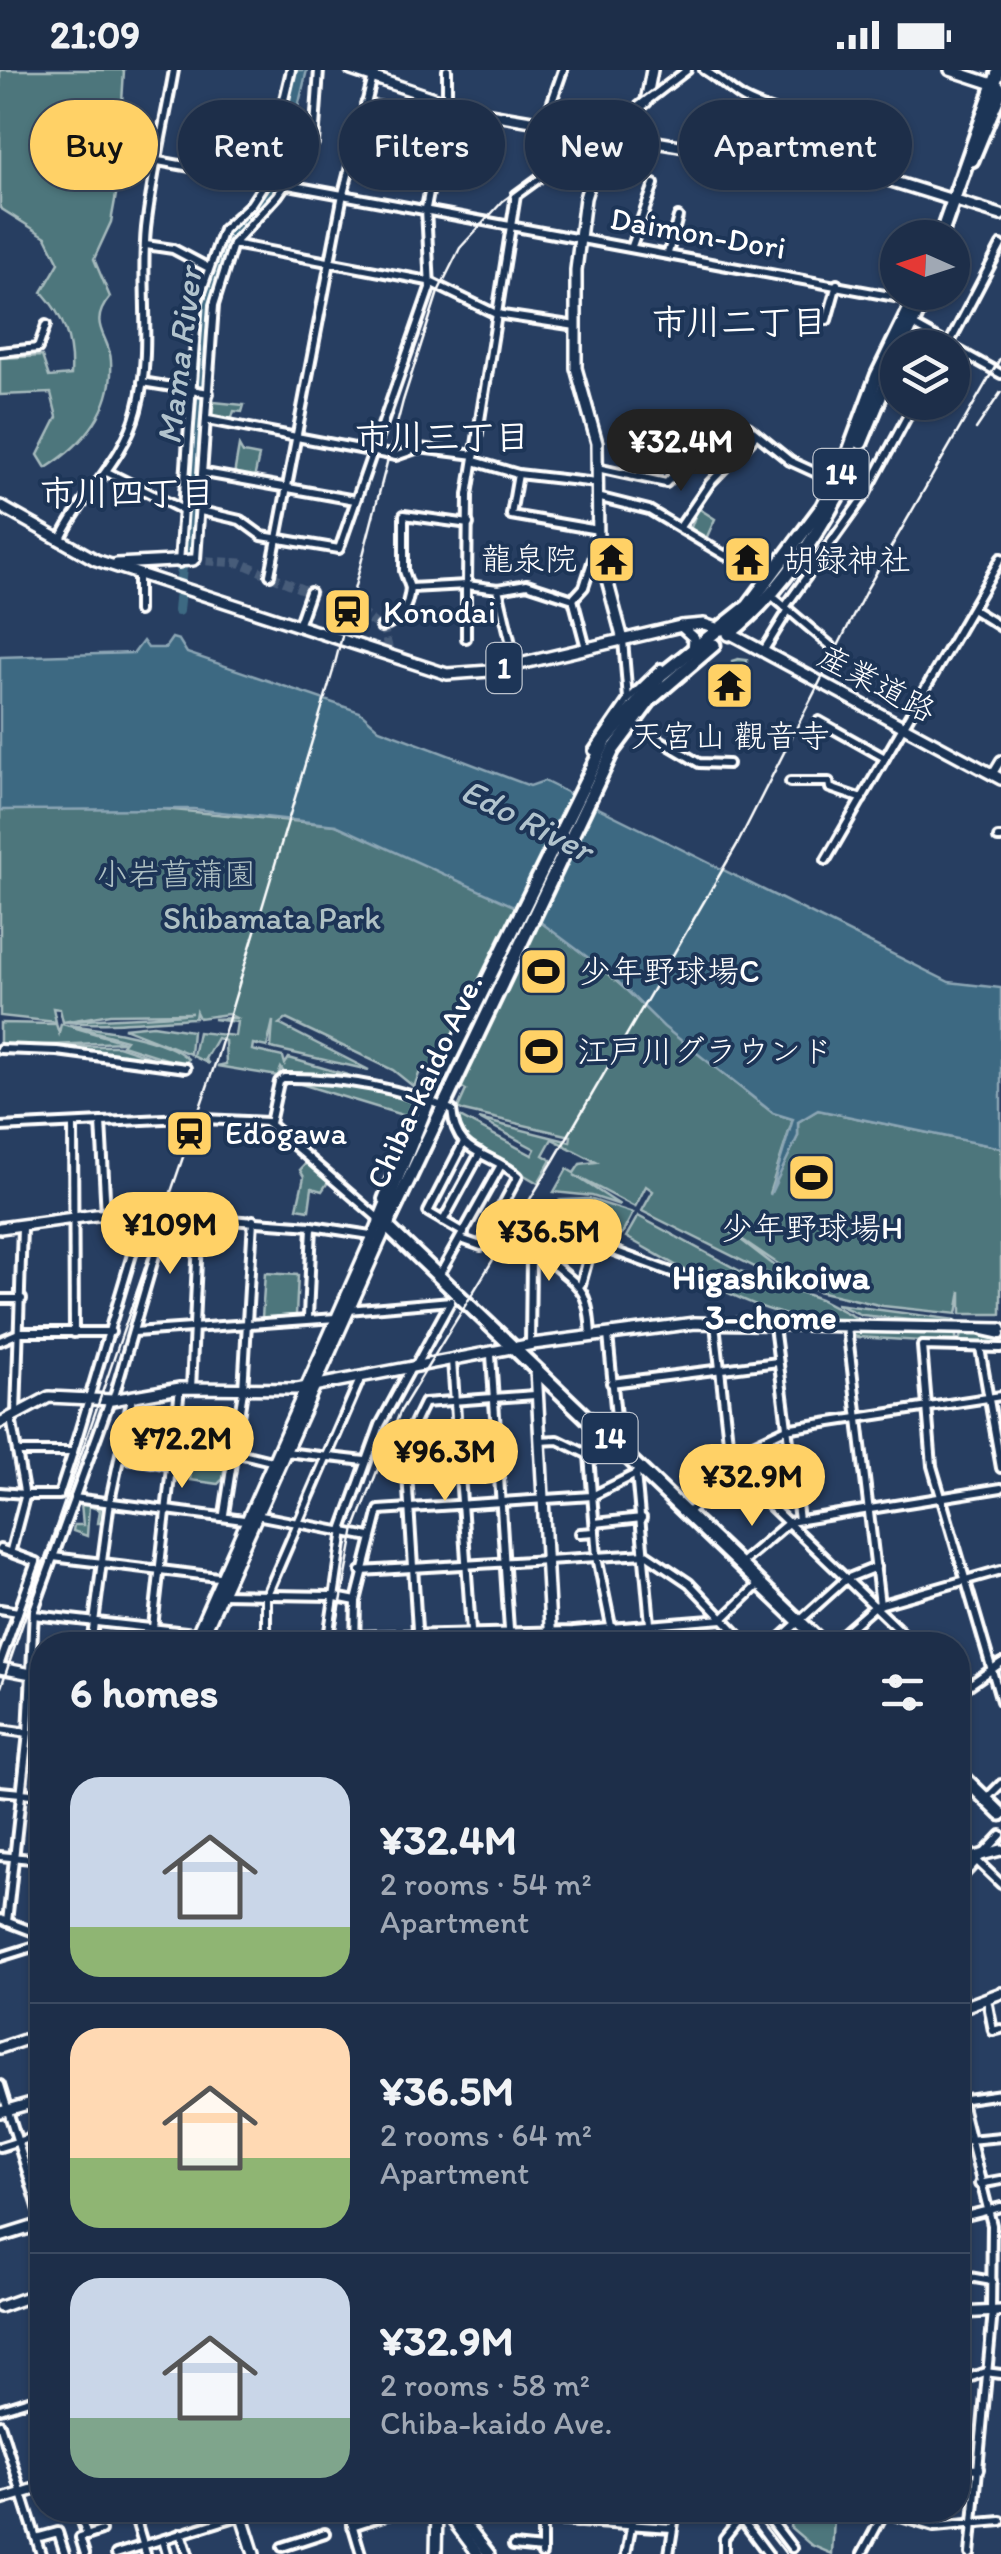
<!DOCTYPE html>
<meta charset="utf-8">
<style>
body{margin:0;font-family:Itim,"Klee One",sans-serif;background:#2a3a53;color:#f1f3f6;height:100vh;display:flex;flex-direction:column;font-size:38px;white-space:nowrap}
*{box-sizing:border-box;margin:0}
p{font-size:32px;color:#a0a8b4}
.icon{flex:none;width:55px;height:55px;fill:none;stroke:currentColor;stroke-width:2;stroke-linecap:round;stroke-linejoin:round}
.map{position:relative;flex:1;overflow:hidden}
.drawer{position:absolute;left:30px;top:1562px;width:940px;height:890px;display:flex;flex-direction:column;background:#1d2e49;border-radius:40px;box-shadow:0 2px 8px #0004,0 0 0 2px #3b4a61}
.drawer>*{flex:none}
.guide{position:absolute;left:30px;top:30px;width:942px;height:90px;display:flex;gap:20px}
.needle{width:65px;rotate:273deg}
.buttons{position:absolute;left:880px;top:150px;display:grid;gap:20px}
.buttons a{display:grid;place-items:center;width:90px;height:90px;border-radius:50%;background:#1d2e49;box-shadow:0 2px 8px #0004,0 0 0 2px #3b4a61;font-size:50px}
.price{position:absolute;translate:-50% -85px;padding:0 22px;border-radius:35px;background:#ffd166;color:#111;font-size:32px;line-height:65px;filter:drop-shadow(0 2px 5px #0008)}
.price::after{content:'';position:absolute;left:50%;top:60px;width:30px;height:22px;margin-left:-15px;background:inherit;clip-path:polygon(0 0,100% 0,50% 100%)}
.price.selected{background:#222;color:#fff}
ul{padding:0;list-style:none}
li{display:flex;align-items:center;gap:30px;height:250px;padding:0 40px}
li+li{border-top:2px solid #3b4a61}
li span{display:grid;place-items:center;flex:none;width:280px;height:200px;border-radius:30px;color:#555}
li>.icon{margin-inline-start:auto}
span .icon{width:120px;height:120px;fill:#fffc;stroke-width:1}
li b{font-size:42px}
h2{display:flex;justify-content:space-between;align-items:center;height:120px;padding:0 40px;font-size:42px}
.pill{padding:0 35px;border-radius:45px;background:#1d2e49;box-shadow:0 2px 8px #0004,0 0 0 2px #3b4a61;font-size:35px;line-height:90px}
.pill.selected{background:#ffd166;color:#111}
.status{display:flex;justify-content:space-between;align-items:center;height:70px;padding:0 50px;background:#1d2e49;direction:ltr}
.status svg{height:28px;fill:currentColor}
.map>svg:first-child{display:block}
</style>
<div class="status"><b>21:09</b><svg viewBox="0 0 49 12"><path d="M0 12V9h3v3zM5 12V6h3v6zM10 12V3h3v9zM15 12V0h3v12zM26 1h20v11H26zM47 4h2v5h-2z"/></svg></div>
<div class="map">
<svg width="1001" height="2484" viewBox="0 0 1001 2484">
<rect width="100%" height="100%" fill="#273e61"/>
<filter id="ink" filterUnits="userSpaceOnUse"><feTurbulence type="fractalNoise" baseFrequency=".01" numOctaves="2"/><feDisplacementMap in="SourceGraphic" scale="20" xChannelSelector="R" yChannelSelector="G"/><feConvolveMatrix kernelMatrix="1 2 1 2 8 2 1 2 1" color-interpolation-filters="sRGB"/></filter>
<g filter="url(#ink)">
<g fill="#4d767b" stroke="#a6babd" stroke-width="2.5">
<path d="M0,0H124L120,65L129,87L121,97L111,152L94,189L110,227C86,256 110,265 111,291C114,339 84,374 46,398L38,385L57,347L51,323L0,325V288L42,286L49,307L71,305C73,271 64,247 42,222L59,193L46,167L0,138Z"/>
<polygon points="214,332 244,335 242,342 234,341 231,351 212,347"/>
<polygon points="239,376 243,383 259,386 254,409 234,405"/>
<polygon points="698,438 715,449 705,471 690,460"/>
<polygon points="738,589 747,590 747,612 733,633 738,608 733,606 732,591"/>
<path d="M141,737L336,755L447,803L527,842L580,880L726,1006L773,1043L793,1049L769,1124L798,1066V1052L818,1040L1001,1078V1244H961V1221L957,1244L883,1236L818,1221L728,1160L804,1218L781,1210L642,1141L653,1121L646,1116L635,1137L574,1105L620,1135L592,1126L554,1122L567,1099L574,1103L580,1094L596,1092L552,1069L543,1085L551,1090L538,1113L462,1069L456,1045L532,1085L535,1079L479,1049L570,1072L571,1066L464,1041L458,1038L466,1020L422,996L414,1017L393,1000L286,949L279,954L369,1000L271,978L273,951L267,977L253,974L252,980L283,987L285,994L289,988L409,1023L287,1007L281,998L278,1006L217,996L226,994L225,971L217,968L205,989L209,994L193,986L198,962L235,966L237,952L213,949L236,948L228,944L199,948L196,942L195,948C152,950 108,956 66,952C108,947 151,948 192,943L110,944L63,952L60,939L53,938L56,952L0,946V740Z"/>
<polygon points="0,953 56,954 59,963 61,954 66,955 124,972 0,977"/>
<path d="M69,955C102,959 166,967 188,989L185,995L122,975L126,970Z"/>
<polygon points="153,955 192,961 190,984 124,958"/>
<polygon points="54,976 118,976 171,994 38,979"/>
<polygon points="291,1011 341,1013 420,1030 412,1048"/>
<polygon points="309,1090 328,1112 322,1121 312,1118 309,1140 297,1138 304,1107 300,1100"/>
<polygon points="589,1129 633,1143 622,1164 562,1130"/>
<path d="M638,1146L740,1201L820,1229L866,1253C778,1261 701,1209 626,1167Z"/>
<polygon points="265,1203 298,1205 296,1245 262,1248"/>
<polygon points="836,1234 956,1250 956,1255 862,1245"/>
<polygon points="854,1260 956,1262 956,1269 960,1269 961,1262 1001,1267 1001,1276 857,1267 849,1263"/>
<polygon points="198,1350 230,1354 223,1409 218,1414 190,1410"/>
<polygon points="81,1433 105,1437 103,1453 98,1453 100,1440 89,1436 87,1466 73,1461 74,1455 83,1455"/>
<polygon points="32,1645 42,1647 38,1675 42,1677 42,1696 27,1694"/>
<polygon points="792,2440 809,2440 809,2448 834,2449 832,2484 811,2475 790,2457"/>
</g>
<g fill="#3d6982" stroke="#8ba5b4" stroke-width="2.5">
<polygon points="292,0 307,0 281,108 270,106"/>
<path d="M268,113L281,116L231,172L212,234L194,484L183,486C190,393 185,248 224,166C234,146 258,135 268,113Z"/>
<polygon points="172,568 179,570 187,583 360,642 379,659 530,716 544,711 949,912 1001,918 1001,1078 818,1040 798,1052 798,1066 770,1125 793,1049 773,1043 726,1006 664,957 610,904 527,842 336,755 193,739 0,740 0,587 134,583 143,571 148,578 165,578"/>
</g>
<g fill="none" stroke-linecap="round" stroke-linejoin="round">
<polyline stroke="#3d6982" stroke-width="10" points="178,541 183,486"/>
<polyline stroke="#475b79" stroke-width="9" stroke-dasharray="9 4.5" stroke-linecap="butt" points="193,490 241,493 365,546 384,561 391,588"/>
<defs>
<g id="street">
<path d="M704,0C718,8 730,21 744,29C775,46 832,52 840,95"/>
<polyline points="648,30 687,0"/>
<polyline points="365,34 444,48"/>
<polyline points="545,52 563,0"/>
<polyline points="131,86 917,231"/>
<polyline points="233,174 428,211 496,244 576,256"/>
<polyline points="146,175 173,179 207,197"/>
<polyline points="632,176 654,114"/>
<polyline points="668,183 678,147"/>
<polyline points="827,250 837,214"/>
<polyline points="913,255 1001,304"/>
<polyline points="947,278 1001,175"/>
<polyline points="0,282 38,278 46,255"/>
<polyline points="142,312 209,323"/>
<polyline points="208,350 396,386 419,378 475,385"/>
<polyline points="474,391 518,404 597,413"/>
<polyline points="597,398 666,413 712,366 748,357 790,391 836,412"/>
<polyline points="107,402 183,440"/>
<polyline points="205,403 355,430"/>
<polyline points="518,404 511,445 598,460"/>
<polyline points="597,427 649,440 726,486 738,475 746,475 775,500"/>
<polyline points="201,441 240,450 262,466 339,479 430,218 426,138 447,30 447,0"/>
<polyline points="680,457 710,413 755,366"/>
<path d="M60,471C81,425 124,391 137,340C153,281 140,218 146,158C152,105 165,52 174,0"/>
<polyline points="196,489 214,235 233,174 278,125 314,73 319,0"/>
<polyline points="179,493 198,231 223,160 251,134 264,114 291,0"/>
<polyline points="138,505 138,541"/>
<polyline points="270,505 343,124 373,7"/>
<polyline points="467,515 468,425 516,125 600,64"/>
<polyline points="466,517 466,568"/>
<polyline points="410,518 404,501 404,445 469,454"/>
<polyline points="498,519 516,595"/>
<polyline points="771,525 831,576"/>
<polyline points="573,529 586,578"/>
<polyline points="785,537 865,425 915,332"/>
<polyline points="972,539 1001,557"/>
<polyline points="298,556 310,522"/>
<path d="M381,557C401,550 408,539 410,518L467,515L498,519L527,514L573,529L584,517L597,477"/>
<polyline points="623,570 628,629"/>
<polyline points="764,580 788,541"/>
<polyline points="819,651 885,688"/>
<polyline points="631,653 699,693 728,694"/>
<polyline points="593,681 628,630 661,598"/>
<polyline points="992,705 1001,690"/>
<polyline points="790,712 829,712 830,718 862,729"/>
<polyline points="998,768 1001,768"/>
<polyline points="826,790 1001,488"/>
<polyline points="0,979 57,981 186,998"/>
<polyline points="101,1052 106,1145"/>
<path d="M270,1053L279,1012L284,1008C342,1007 400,1018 452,1040C456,1087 488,1080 518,1106L481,1176L461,1169"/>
<polyline points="73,1054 74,1263"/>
<polyline points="0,1057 184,1048 267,1052 379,1149"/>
<polyline points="463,1074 428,1142 464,1163"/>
<polyline points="386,1131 382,1129 412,1053"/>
<polyline points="443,1151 480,1083"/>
<polyline points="537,1153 707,1215"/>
<polyline points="440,1204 501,1095"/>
<polyline points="581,1214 592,1175"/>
<polyline points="0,1229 22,1229"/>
<polyline points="348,1240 451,1231"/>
<polyline points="308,1247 312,1156"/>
<polyline points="715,1254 731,1398 915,1575"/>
<polyline points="774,1256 799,1450"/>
<polyline points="847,1257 880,1535"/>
<polyline points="983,1261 1001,1265"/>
<polyline points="134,1262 336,1248"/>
<polyline points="608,1265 617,1357 611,1368 589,1385 597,1487 611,1556 610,1575"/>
<polyline points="0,1271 21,1262 111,1262"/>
<path d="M530,1275L531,1189L541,1184C578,1217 589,1214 591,1267"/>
<polyline points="980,1278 1001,1398"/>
<polyline points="1001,1278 922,1276 932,1396 1001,1631"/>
<polyline points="491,1285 510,1575"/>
<polyline points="452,1290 472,1575"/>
<polyline points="416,1295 451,1231"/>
<polyline points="611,1313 778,1292"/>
<polyline points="191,1319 199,1148"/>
<polyline points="113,1330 167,1144"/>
<polyline points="16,1344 22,1157"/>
<polyline points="11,1348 25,1427 11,1480"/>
<polyline points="125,1362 174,1371"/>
<polyline points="539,1371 558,1370 589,1385"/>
<polyline points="17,1382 73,1382 59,1425 24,1425"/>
<polyline points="73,1382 144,1144 312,1156 377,1166"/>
<polyline points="234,1382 271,1391"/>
<polyline points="285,1382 365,1391"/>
<polyline points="120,1387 171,1395"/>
<polyline points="636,1403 652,1575"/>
<polyline points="0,1422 24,1424"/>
<polyline points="74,1428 244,1450"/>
<polyline points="687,1443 735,1399 751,1375 785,1359 1001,1326"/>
<polyline points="224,1444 243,1321 253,1150"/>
<polyline points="256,1445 370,1467"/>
<polyline points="595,1453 642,1448"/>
<polyline points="342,1460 380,1355 412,1296"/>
<polyline points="580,1463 595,1462"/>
<polyline points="0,1479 36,1492 0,1593"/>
<polyline points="53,1487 218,1507"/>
<polyline points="741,1493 789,1452 1001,1418"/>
<polyline points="361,1501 646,1484 689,1513 748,1575"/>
<polyline points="221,1524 331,1526 356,1531"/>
<polyline points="0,1539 18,1542"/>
<polyline points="34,1545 195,1563"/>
<polyline points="354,1566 573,1561 723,1549 760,1513"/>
<polyline points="91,1575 110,1431 132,1328"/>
<polyline points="151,1575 180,1318"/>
<polyline points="266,1575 266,1527 361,1307"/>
<polyline points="327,1575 344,1460"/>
<polyline points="355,1575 356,1531 379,1440 592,1426 634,1405"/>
<polyline points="418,1575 405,1372 424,1333 535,1325"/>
<polyline points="773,1575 846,1509 876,1497"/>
<polyline points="830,1575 875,1536 1001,1500"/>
<polyline points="958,1623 1001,1593"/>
<polyline points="0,1659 28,1663 34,1540 110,1330"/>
<polyline points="0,1721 42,1725"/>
<polyline points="987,1728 1001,1714"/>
<polyline points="0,1786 42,1790"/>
<polyline points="976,1790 1001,1814"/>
<polyline points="958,1811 1001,1765"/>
<polyline points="0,1849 42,1865"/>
<polyline points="7,1852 28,1663"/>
<polyline points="0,1887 42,1874"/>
<polyline points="958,1908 964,1937"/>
<polyline points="987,1929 993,1961 1001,1959"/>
<polyline points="0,2015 42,2150"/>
<polyline points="958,2020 992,2155 991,2241"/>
<polyline points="959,2030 1001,2024"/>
<polyline points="958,2071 1001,2067"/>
<polyline points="0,2077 42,2064"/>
<polyline points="979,2114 1001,2110"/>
<polyline points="958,2148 1001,2137"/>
<polyline points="958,2205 992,2211"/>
<polyline points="958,2312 985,2302 1001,2304"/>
<polyline points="0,2339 42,2326"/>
<polyline points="0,2354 41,2484"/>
<polyline points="958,2398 979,2399"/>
<polyline points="78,2440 87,2466"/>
<polyline points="133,2440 146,2484"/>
<polyline points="348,2440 361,2484"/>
<polyline points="735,2440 768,2484"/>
<polyline points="763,2440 792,2478"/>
<polyline points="884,2442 934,2457 1001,2451"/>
<polyline points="458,2444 672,2458"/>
<polyline points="577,2452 578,2440"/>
<polyline points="617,2454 619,2440"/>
<polyline points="352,2456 389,2444 388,2440"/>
<polyline points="181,2463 188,2484"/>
<polyline points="36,2468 58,2462 65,2484"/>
<polyline points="163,2470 167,2484"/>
<polyline points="513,2476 542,2479"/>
<polyline points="282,2477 325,2463"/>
<polyline points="85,2484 80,2468 101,2461"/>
<polyline points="116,2484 258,2440"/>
<polyline points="542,2484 542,2440"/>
<polyline points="626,2484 632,2453"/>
<polyline points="669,2484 676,2440"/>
<polyline points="724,2484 724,2468 740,2448"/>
<polyline points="862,2484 885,2441"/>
<polyline points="970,2484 993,2241"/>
</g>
<g id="secondary">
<polyline points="351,0 472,41 757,89 840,95 1001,145"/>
<polyline points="950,0 999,16"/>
<polyline points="116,494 193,490"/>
<polyline points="729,563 1001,709"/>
<polyline points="623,570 598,476 597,373 576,298 576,200 585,128 600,79 606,63 646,32 652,0"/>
<polyline points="0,1158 96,1145 144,1144"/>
<polyline points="536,1299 551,1575"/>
<polyline points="0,1353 49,1327 112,1330 180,1318 297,1319 533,1274 695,1253 1001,1259"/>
<polyline points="0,1598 42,1606"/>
<polyline points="958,1791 1001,1780"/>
<polyline points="958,1939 1001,1923"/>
<polyline points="0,1978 42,1964"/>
<polyline points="0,2042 42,2030"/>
<polyline points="0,2167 42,2154"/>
<polyline points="0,2237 42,2222"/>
<polyline points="958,2243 1001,2241"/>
<polyline points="0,2430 42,2417"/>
<polyline points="240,2440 254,2484"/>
</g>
<g id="primary">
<polyline points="0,436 96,490 447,604 490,601 681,556 704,554 722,560"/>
<polyline points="681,556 694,568 693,581"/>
<polyline points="192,1575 380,1150"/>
<polyline points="199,1575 387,1155"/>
<polyline points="445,2440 478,2484"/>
<polyline points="455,2440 489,2484"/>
<polyline points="436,2484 437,2440"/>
</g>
<g id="highway">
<polyline points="972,90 1001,20"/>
<polyline points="940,168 999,0"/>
<polyline points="901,278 927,222"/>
<polyline points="861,373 898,284"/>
<path d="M729,564C778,526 822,460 849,404"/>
<polyline points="387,1155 613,680 651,629 714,575"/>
<polyline points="824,1575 380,1150 429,1030 606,670 661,605 748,536 822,437 842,400 877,306 918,222"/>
<polyline points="958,1702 1001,1744"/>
</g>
</defs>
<use href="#street" stroke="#fff" stroke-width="14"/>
<use href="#secondary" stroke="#fff" stroke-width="16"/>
<use href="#primary" stroke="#fff" stroke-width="16"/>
<use href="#highway" stroke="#fff" stroke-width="19"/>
<use href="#street" stroke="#1d3557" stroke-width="6"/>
<use href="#secondary" stroke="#1d3557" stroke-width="9"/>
<use href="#primary" stroke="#1d3557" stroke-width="9"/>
<use href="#highway" stroke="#1d3557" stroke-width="11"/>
<g stroke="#fff" stroke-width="2.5">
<polyline points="976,359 1001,322"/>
<polyline points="333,1575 355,1458 400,1342 554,1090 738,773 868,517 1001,287"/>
<polyline points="0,1620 216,991 333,601 403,331 438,222 460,178 503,131 680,0"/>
<polyline points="752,2440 786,2484"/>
</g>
</g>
</g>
<defs>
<symbol id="temple-square" viewBox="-11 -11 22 22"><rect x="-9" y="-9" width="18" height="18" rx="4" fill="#ffd166" stroke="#1d3557"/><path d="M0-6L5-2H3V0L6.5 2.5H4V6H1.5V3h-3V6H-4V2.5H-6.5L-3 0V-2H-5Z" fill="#111"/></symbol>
<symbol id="station-square" viewBox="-11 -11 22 22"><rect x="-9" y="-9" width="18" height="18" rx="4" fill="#ffd166" stroke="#1d3557"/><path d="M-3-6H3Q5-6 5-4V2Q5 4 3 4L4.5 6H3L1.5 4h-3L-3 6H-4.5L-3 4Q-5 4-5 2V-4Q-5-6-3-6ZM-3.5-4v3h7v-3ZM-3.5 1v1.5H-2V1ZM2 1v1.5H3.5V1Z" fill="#111"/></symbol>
<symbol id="stadium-square" viewBox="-11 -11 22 22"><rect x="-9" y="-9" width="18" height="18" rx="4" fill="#ffd166" stroke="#1d3557"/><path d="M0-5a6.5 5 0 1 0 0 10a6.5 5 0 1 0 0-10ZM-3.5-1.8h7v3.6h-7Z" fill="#111"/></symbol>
</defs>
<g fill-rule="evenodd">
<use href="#temple-square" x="584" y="462" width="55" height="55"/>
<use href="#temple-square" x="720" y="462" width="55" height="55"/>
<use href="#station-square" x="320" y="514" width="55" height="55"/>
<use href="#temple-square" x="702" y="588" width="55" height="55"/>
<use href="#stadium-square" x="516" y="874" width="55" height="55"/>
<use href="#stadium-square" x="514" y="954" width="55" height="55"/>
<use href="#station-square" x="162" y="1036" width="55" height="55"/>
<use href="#stadium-square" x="784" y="1080" width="55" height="55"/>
</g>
<g text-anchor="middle" stroke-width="8" stroke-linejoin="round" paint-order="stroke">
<g fill="#1d3557" stroke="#bbc2cd" stroke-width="2.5">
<rect x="813.5" y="379" width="55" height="50" rx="8"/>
<rect x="486.5" y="573" width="35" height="50" rx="8"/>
<rect x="582.5" y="1343" width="55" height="50" rx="8"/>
</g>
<g font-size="30" font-weight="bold" fill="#fff">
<text x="841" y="414">14</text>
<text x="504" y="608">1</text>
<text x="610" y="1378">14</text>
</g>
<g font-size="32" fill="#fff" stroke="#1d3557">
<text transform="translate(698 163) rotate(10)" y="11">Daimon-Dori</text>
<text transform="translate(877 613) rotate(28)" y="11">産業道路</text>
<text transform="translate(424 1011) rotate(-65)" y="11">Chiba-kaido Ave.</text>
</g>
<g font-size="32" fill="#fff" stroke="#1d3557" text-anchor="start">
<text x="577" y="500" text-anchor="end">龍泉院</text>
<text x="783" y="501">胡録神社</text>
<text x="383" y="553">Konodai</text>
<text x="730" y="677" text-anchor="middle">天宮山 觀音寺</text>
<text x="579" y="912">少年野球場C</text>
<text x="577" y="992">江戸川グラウンド</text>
<text x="225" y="1074">Edogawa</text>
<text x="812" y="1169" text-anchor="middle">少年野球場H</text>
</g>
<g font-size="32" fill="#afc1c4" stroke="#1d3557">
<text x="176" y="815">小岩菖蒲園</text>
<text x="272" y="859">Shibamata Park</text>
</g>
<g font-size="35" font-weight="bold" fill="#fff" stroke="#1d3557">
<text x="739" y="264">市川二丁目</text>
<text x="442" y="379">市川三丁目</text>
<text x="127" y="435">市川四丁目</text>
<text x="771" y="1219">Higashikoiwa<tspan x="771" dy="40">3-chome</tspan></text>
</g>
<g font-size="35" font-style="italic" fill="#b1c3cd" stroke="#1d3557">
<text transform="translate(179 286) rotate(-83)" y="12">Mama River</text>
<text transform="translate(527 750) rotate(27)" y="12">Edo River</text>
</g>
</g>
</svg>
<div class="buttons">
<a><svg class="needle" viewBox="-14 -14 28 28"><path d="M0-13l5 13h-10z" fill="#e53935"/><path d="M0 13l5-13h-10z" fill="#a0a8b4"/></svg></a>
<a><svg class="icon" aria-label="layers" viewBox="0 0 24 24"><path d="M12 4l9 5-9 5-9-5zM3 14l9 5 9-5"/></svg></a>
</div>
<b class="price selected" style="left:681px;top:424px">¥32.4M</b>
<b class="price" style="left:170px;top:1207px">¥109M</b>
<b class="price" style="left:549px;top:1214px">¥36.5M</b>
<b class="price" style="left:182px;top:1421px">¥72.2M</b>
<b class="price" style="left:445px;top:1434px">¥96.3M</b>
<b class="price" style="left:752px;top:1459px">¥32.9M</b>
<div class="guide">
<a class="pill selected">Buy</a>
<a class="pill">Rent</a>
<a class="pill">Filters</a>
<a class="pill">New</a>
<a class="pill">Apartment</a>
</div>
<section class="drawer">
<h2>6 homes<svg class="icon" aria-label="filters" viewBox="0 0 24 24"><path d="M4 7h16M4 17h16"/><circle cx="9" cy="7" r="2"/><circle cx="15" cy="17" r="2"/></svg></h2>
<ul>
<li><span style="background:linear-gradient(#c9d6e8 75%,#8fb573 0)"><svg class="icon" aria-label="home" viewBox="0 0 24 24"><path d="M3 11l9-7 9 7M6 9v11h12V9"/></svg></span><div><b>¥32.4M</b><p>2 rooms · 54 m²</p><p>Apartment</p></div></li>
<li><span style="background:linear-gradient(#ffd9b3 65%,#8fb573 0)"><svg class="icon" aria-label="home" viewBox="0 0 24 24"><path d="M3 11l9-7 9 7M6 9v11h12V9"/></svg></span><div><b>¥36.5M</b><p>2 rooms · 64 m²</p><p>Apartment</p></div></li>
<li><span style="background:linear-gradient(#c9d6e8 70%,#7fa58c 0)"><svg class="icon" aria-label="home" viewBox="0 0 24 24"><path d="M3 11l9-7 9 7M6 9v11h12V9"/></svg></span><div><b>¥32.9M</b><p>2 rooms · 58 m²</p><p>Chiba-kaido Ave.</p></div></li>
</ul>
</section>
</div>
